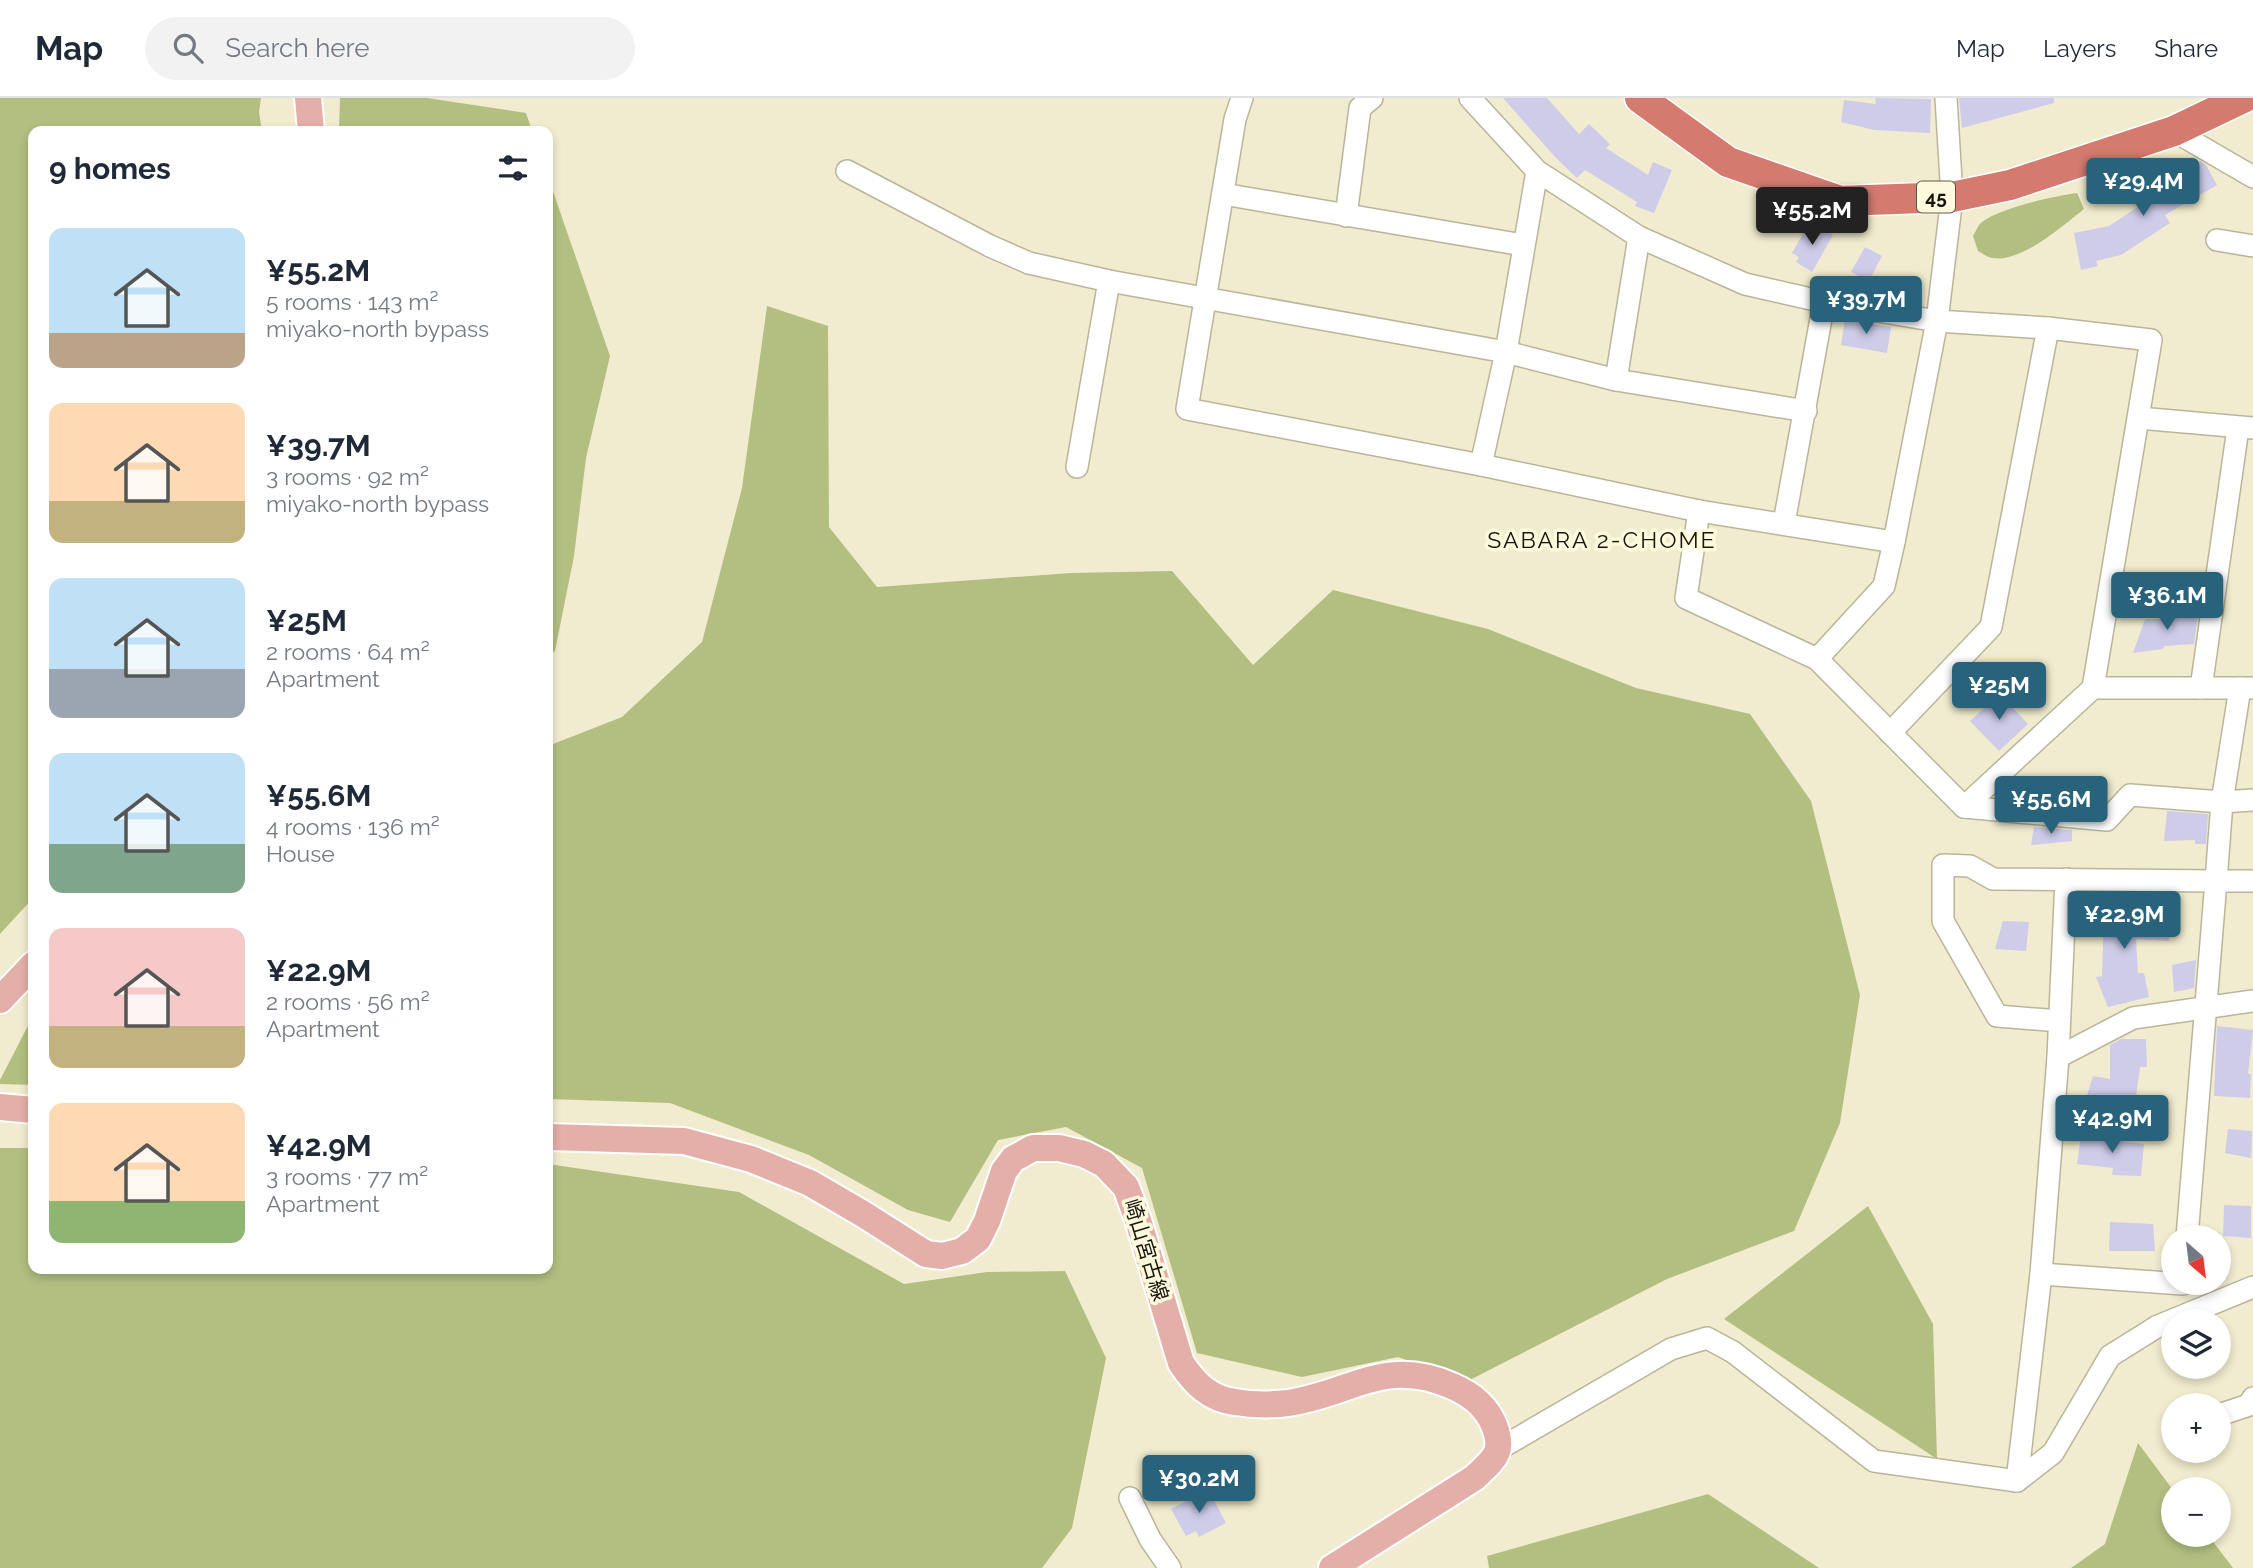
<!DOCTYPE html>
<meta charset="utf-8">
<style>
body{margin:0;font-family:Raleway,"Noto Sans JP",sans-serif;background:#f2f2f3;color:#1f2937;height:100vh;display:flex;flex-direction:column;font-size:26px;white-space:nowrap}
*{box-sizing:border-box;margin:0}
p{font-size:23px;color:#747a83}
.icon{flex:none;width:38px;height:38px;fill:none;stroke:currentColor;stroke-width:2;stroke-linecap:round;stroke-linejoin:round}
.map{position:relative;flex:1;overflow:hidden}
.side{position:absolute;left:28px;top:28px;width:525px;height:1148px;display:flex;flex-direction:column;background:#fff;border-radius:14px;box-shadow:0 4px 10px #0003}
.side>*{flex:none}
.needle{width:46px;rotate:152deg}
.tools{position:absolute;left:2161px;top:1127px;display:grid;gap:14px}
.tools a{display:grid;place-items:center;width:70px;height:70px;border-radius:50%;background:#fff;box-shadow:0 4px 10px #0003;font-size:35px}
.price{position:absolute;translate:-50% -60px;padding:0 16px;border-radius:7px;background:#28637b;color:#fff;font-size:23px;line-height:46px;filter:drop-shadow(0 2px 4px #0008)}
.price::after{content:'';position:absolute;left:50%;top:42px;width:21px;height:16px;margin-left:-10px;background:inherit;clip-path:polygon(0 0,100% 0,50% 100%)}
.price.selected{background:#222;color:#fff}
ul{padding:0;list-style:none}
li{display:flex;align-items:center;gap:21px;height:175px;padding:0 21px}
li span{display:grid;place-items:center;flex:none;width:196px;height:140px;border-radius:14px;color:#555}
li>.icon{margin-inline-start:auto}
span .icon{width:84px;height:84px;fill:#fffc;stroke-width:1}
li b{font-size:30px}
h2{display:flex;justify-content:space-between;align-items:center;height:84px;padding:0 21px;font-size:30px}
header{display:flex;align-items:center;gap:42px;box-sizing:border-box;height:98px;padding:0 35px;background:#fff;border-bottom:2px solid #e0e1e3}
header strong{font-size:33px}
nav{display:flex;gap:38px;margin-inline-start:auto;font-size:24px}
.search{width:490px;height:63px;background:#f2f2f3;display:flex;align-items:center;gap:18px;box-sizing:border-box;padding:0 24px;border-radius:38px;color:#747a83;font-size:26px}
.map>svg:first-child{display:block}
</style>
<header>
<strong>Map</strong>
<div class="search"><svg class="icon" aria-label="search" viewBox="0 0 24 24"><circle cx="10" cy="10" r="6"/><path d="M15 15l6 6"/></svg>Search here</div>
<nav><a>Map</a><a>Layers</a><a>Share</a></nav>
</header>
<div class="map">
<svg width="2253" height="1470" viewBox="0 0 2253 1470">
<rect width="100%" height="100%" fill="#f1eccf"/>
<g fill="#b3bf81">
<polygon points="0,0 261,0 259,14 262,33 33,33 33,800 0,836"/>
<polygon points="340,0 427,0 526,15 532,33 339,33"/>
<polygon points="548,79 610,258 586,360 574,458 555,553 548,559"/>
<path d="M2077,95L2084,111C2064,127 2021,165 1993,160C1988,160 1982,155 1978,153L1973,138C1976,133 1978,127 1982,124C2000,110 2054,98 2077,95Z"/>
<polygon points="767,208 828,228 829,429 877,489 1071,475 1172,473 1253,567 1333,492 1488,531 1636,590 1750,616 1811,703 1860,897 1840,1025 1794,1133 1667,1181 1466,1284 1398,1259 1302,1279 1197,1255 1142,1070 1066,1029 998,1042 950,1124 908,1112 809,1057 670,1005 548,1001 548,648 622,619 702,544 742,390"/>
<polygon points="33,918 33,987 0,986 0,982"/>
<polygon points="0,1050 33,1050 33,1171 548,1171 548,1066 739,1094 904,1186 987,1174 1065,1173 1106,1260 1072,1430 1042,1470 0,1470"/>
<polygon points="1868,1108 1933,1226 1937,1361 1724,1221"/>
<polygon points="2138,1345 2173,1392 2174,1437 2208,1437 2233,1470 2071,1470 2105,1446"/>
<polygon points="1708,1396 1819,1470 1489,1470 1487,1458"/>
</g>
<g fill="#cecce8">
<polygon points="1503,0 1547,0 1579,36 1589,26 1610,46 1606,50 1648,77 1653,64 1672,72 1654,115 1635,108 1637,104 1585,72 1577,80 1555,59"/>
<polygon points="1875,0 1931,1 1930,35 1874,32 1841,24 1844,2 1876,6"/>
<polygon points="1959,0 2054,0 2054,5 1962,30"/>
<polygon points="2200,63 2206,67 2217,87 2165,117 2170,125 2121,157 2096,163 2098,168 2081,172 2074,135 2109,128 2168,89 2165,83"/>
<polygon points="1814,126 1833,137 1812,174 1796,164 1799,159 1792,155 1805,132 1809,134"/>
<polygon points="1865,149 1882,158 1869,183 1851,174"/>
<polygon points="1845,221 1891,229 1887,255 1841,247"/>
<polygon points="2176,513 2198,516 2194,546 2164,548 2163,551 2133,555 2145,521 2175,521"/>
<polygon points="2000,596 2028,626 1999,653 1970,623"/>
<polygon points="2167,713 2208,716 2206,746 2195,746 2195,742 2164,743"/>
<polygon points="2034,729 2072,732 2072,743 2031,747"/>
<polygon points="2101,795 2127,795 2132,822 2169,826 2169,843 2136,841 2138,875 2144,875 2149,899 2108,909 2096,879 2102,878 2104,809 2102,809"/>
<polygon points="2003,823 2029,824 2026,853 1995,851"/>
<polygon points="2196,862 2194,890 2174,894 2172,867"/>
<polygon points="2217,928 2253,932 2248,976 2251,976 2250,1000 2214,998"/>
<polygon points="2121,941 2146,941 2147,969 2140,969 2134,1014 2084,1016 2086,1007 2084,1007 2093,978 2110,981 2110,947"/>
<polygon points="2228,1031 2252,1033 2251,1060 2225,1055"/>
<polygon points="2081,1038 2144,1046 2141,1078 2112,1077 2113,1070 2077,1066"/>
<polygon points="2224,1107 2251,1108 2251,1140 2223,1138"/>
<polygon points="2110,1124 2153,1126 2155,1153 2109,1153"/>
<polygon points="1208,1391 1226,1425 1199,1439 1196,1433 1186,1438 1171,1411"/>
</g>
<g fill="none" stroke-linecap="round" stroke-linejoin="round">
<defs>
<g id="minor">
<polyline points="1242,0 1235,21 1187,311 1481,367 1699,413 1894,444"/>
<polyline points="1470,0 1537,73 1639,139 1745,186 1824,204 1937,223 2048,230 2151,242 2093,590 1964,709"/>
<polyline points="2174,33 2253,79"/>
<polyline points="847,73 990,148 1029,165 1109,183 1506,254 1616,282 1806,313"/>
<polyline points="1223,96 1523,147"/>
<polyline points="1346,118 1360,10 1372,0"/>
<polyline points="2217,142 2253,148"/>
<polyline points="1616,282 1639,139"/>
<polyline points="2139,320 2253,330"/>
<polyline points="1481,367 1506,254 1537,73"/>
<polyline points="1077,369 1109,183"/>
<polyline points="1699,413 1686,500 1817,561 1964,709 2107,722 2130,697 2222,704 2216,783 1993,781 1970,768 1943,767 1943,823 1997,918 2059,923"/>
<polyline points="1784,425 1824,204"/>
<polyline points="1817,561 1884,488 1894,444 1937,223 1952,99 1946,0"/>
<polyline points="2093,590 2253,590"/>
<polyline points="2201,590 2238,330"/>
<polyline points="2240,590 2222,704 2253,702"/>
<polyline points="1890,635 1991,529 2048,230"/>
<polyline points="2058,959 2133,920 2253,903"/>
<polyline points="2187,1139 2216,783 2253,783"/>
<polyline points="2041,1176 2183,1186"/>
<polyline points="2219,1317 2249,1307 2253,1300"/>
<polyline points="1499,1351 1671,1251 1707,1240 1733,1254 1874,1363 2017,1383 2053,1355 2110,1258 2158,1228 2253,1189"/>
<polyline points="2017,1383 2041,1176 2058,959 2066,781"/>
<polyline points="1130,1400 1150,1441 1170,1470"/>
</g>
<g id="major">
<polyline points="308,0 311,33"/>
<polyline points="0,902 33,867"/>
<polyline points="0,1009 33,1012"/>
<path d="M548,1039L684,1043L751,1061L810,1085L863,1116L926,1156L942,1158L962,1153L978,1141L987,1123L1004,1073L1013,1061L1033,1050H1059L1084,1056L1104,1066L1126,1089L1138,1122L1181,1265C1195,1286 1210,1301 1235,1304C1252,1307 1271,1307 1288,1305C1351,1296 1385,1258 1452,1288C1471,1296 1486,1308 1494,1327C1505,1355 1494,1361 1474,1380L1332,1470"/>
</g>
<polyline id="highway" points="1640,0 1728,64 1840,103 1952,99 2010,87 2174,33 2243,0"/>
</defs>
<use href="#minor" stroke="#bab59a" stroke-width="24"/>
<use href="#major" stroke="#fff" stroke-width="30"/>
<use href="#highway" stroke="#fff" stroke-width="33"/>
<use href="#minor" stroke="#fff" stroke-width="21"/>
<use href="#major" stroke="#e5afa9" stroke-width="26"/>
<use href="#highway" stroke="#d47a6f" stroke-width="30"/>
</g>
<g text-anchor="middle" stroke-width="7" stroke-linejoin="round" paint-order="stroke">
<rect fill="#fef9dc" stroke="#5c594a" stroke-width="2" x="1917" y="83.5" width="38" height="31" rx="5"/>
<g font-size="19" font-weight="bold" fill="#17150b">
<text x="1936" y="106">45</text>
</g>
<g font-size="21" fill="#17150b" stroke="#fef9dc">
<text transform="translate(1146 1152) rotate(73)" y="7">崎山宮古線</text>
</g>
<g font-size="23" letter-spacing="2" fill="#17150b" stroke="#fef9dc">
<text x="1602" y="450">SABARA 2-CHOME</text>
</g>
</g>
</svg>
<div class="tools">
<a><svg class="needle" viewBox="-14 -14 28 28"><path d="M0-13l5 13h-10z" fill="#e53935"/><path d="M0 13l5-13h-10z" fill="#747a83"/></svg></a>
<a><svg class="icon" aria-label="layers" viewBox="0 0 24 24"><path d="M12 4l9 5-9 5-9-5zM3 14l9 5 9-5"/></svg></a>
<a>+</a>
<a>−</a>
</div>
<b class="price" style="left:2143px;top:120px">¥29.4M</b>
<b class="price selected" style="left:1812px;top:149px">¥55.2M</b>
<b class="price" style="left:1866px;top:238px">¥39.7M</b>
<b class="price" style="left:2167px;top:534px">¥36.1M</b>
<b class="price" style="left:1999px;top:624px">¥25M</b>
<b class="price" style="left:2051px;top:738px">¥55.6M</b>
<b class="price" style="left:2124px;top:853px">¥22.9M</b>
<b class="price" style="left:2112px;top:1057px">¥42.9M</b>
<b class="price" style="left:1199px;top:1417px">¥30.2M</b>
<section class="side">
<h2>9 homes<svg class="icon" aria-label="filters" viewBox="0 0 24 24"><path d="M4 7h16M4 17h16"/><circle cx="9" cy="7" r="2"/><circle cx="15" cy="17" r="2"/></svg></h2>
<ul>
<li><span style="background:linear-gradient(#bfe0f5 75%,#b9a48a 0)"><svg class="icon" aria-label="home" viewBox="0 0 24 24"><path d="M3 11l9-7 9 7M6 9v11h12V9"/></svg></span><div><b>¥55.2M</b><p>5 rooms · 143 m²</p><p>miyako-north bypass</p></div></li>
<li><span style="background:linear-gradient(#ffd9b3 70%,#c2b280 0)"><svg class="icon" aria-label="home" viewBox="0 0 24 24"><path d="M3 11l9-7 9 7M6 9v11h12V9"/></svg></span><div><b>¥39.7M</b><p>3 rooms · 92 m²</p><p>miyako-north bypass</p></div></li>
<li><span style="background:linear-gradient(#bfe0f5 65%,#9aa5b1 0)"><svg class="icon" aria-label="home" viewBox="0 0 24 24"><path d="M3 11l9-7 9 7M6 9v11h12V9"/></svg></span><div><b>¥25M</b><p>2 rooms · 64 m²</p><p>Apartment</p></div></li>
<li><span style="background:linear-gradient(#bfe0f5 65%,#7fa58c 0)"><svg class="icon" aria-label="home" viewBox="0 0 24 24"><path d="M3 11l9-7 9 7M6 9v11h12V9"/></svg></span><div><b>¥55.6M</b><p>4 rooms · 136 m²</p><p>House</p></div></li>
<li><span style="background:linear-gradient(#f6c9c9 70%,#c2b280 0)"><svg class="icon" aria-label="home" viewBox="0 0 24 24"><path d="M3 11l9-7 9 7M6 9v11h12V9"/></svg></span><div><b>¥22.9M</b><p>2 rooms · 56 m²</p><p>Apartment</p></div></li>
<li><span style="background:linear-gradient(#ffd9b3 70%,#8fb573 0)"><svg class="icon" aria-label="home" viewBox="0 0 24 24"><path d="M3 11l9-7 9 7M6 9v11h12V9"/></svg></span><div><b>¥42.9M</b><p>3 rooms · 77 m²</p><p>Apartment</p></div></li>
</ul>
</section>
</div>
